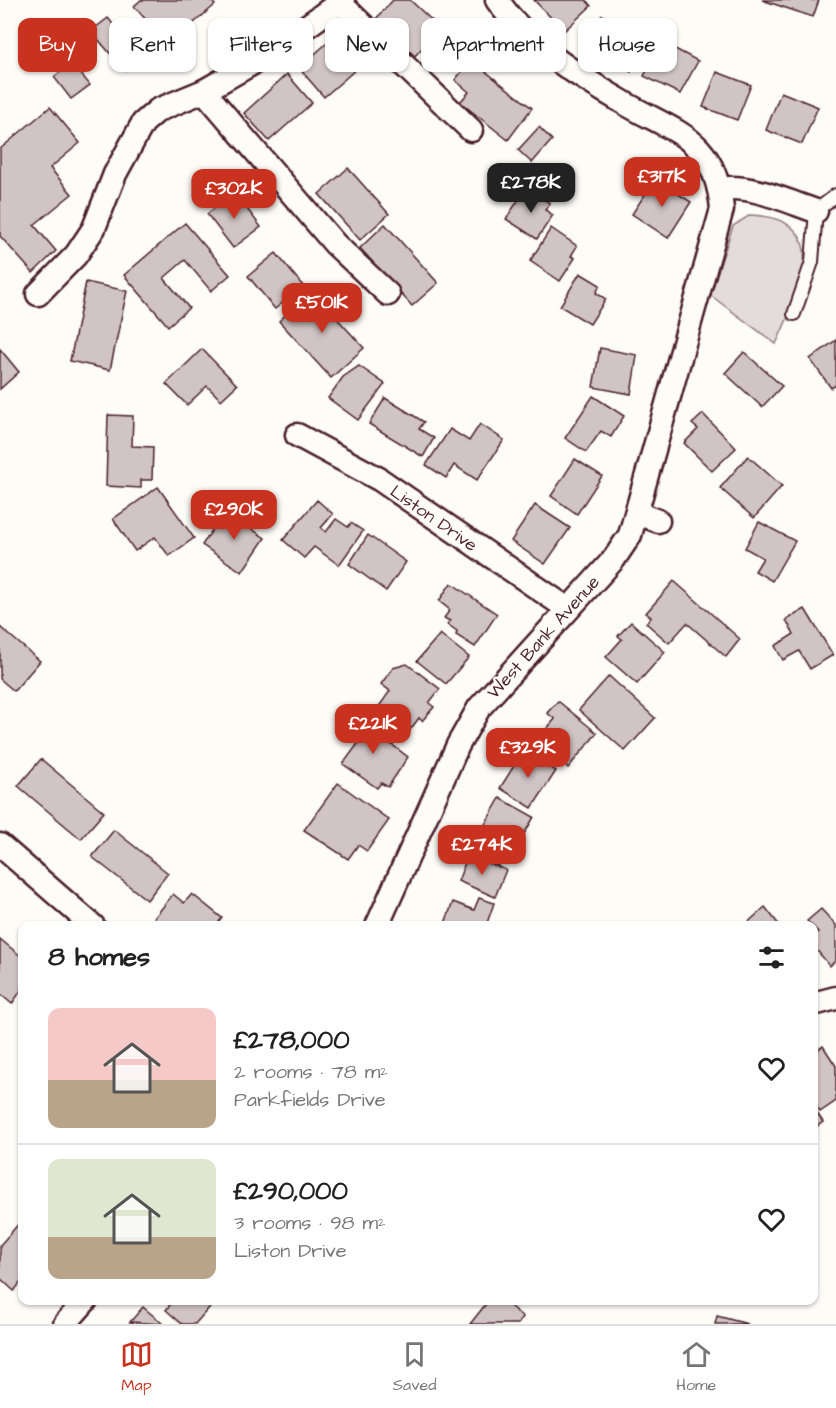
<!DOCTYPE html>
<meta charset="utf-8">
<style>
body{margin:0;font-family:"Architects Daughter",sans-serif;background:#f2f2f2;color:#222;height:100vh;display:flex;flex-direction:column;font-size:22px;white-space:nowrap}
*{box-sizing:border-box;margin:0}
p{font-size:20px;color:#767676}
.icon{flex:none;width:33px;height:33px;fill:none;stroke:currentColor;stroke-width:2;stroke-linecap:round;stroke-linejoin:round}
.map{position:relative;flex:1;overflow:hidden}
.drawer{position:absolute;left:18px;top:921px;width:800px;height:384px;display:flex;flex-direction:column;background:#fff;border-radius:12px;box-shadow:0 2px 4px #0004}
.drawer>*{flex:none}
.banner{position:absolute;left:18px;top:18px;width:801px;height:54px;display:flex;gap:12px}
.price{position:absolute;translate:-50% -51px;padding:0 14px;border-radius:12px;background:#c8321e;color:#fff;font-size:20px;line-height:39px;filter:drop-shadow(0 2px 3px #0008)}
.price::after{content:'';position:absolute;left:50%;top:36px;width:18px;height:14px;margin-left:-9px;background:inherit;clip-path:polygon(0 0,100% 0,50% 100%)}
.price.current{background:#222;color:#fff}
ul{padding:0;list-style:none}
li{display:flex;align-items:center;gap:18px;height:150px;padding:0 30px}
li+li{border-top:2px solid #e0e0e0}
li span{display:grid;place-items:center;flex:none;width:168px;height:120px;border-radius:12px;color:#555}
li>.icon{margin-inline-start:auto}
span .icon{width:72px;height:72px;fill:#fffc;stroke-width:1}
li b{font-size:26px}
h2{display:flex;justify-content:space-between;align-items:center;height:72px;padding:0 30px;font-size:26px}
.tag{padding:0 21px;border-radius:12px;background:#fff;box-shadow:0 2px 4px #0004;font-size:21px;line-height:54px}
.tag.current{background:#c8321e;color:#fff}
.tab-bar{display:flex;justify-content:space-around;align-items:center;height:84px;border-top:2px solid #e0e0e0;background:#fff;font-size:16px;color:#767676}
.tab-bar a{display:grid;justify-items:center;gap:3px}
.tab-bar .current{color:#c8321e}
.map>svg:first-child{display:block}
</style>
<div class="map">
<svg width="836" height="1324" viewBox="0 0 836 1324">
<rect width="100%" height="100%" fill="#fdfcf7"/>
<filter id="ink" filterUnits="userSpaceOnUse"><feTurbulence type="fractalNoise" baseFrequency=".0167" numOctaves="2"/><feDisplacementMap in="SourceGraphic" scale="12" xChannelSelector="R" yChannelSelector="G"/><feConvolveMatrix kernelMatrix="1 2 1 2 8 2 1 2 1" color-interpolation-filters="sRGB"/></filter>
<g filter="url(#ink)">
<path fill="#e3dcda" stroke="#967e82" stroke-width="1.5" d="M750,215C836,218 800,291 776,344L710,295L733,226Z"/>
<g fill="#d0c5c4" stroke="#4a1f2b" stroke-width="1.5">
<polygon points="141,0 211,0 215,5 168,45 134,6"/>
<polygon points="393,0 410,0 440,28 415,56 375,20"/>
<polygon points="534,0 586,0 591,6 564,31"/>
<polygon points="762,0 819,0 813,17"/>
<polygon points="602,15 649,43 631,72 584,44"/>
<polygon points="108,18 116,28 123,22 148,52 125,71 91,31"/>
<polygon points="345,27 370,57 324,97 299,68"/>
<polygon points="662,42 698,61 680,94 644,76"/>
<polygon points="471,60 532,108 508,140 460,102 469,92 455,80"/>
<polygon points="72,63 90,85 71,99 54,77"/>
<polygon points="717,72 751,85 737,120 703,107"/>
<polygon points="287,74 312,103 269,141 244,113"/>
<polygon points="781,92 818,107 802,144 766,130"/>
<polygon points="50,107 80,143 50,168 72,194 34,225 56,251 33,273 0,236 0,149"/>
<polygon points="539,127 552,140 532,163 518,150"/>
<polygon points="348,168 389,214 360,240 319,194"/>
<polygon points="655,179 691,202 668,238 632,214"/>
<polygon points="526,188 550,203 545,210 553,215 537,239 506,219"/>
<polygon points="235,193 261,227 233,248 207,214"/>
<polygon points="185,223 230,275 211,291 185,260 164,278 189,308 168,326 124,275"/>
<polygon points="385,224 438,283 412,306 360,248"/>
<polygon points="551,228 577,246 571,256 575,258 560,281 530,261"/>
<polygon points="276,253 303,286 275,309 248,276"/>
<polygon points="580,273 600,285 596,293 606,299 590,324 560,306"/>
<polygon points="86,282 127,291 110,370 70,361"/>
<polygon points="312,291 364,348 331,378 279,321"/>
<polygon points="836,340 836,385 831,388 810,359"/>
<polygon points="600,348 637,355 631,394 593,387"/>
<polygon points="0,349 19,372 0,389"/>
<polygon points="202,349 237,385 221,400 207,386 187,405 166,384"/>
<polygon points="744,352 782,386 762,407 725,373"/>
<polygon points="359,366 385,384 358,420 328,398 343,377"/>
<polygon points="593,396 624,416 611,437 601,431 586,452 565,438"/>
<polygon points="385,398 424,422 419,429 434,438 423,457 369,424"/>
<polygon points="703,414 736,448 712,471 684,443 698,429 692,424"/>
<polygon points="108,415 133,416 132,446 153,447 152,480 141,480 141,488 106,486"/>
<polygon points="480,424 504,440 477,480 454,465 446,478 426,465 450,429 469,441"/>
<polygon points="748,456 782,486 754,518 720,488"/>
<polygon points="575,459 602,476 577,514 551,496"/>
<polygon points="158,487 194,538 169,556 155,537 135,551 113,519"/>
<polygon points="317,500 333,514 321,528 326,532 336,519 348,527 351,523 363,531 339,565 314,547 304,558 283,540"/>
<polygon points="535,505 570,528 545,564 511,541"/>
<polygon points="225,511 265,538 242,572 202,545"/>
<polygon points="759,522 795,541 772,581 755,571 763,558 745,548"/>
<polygon points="368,535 406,562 386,591 349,564"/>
<polygon points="674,581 740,639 726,657 687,623 669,643 646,623 651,617 646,613"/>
<polygon points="451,583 497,614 475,647 456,635 457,631 447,624 450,621 444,618 450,610 439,601"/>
<polygon points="805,609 833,655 810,669 799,651 783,660 775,646 794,634 786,620"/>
<polygon points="631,622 665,652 637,684 606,657 622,639 618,636"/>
<polygon points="0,627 40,661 14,691 0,679"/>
<polygon points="440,634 469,657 446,684 417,661"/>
<polygon points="407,664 440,689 429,703 434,707 422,721 419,718 404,738 373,715 390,691 381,684 393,668"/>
<polygon points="609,676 655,718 625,751 579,710"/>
<polygon points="558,701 597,733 568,768 536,741 555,719 547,713"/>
<polygon points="353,715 408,757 388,787 381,783 377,788 343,764 360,741 343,729"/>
<polygon points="524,750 556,771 532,808 500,788"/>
<polygon points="41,759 104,812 81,839 18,786"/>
<polygon points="338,783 389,820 367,851 358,845 348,859 304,830"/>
<polygon points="500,798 534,817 512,855 506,852 497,867 474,857 480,846 475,842"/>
<polygon points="114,830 168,873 147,900 92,857"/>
<polygon points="468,855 506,870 495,897 458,881"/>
<polygon points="173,894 184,903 192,894 222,918 216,926 148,926"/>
<polygon points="479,898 494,903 486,926 444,926 453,902 474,910"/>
<polygon points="765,907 780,926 744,926"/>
<polygon points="821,909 836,925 836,960 830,966 813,946 813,936 818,932 807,921"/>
<polygon points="0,939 22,957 22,989 12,1004 0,994"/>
<polygon points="823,1046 836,1066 836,1101 820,1112 813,1102 813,1053"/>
<polygon points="813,1107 823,1122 813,1129"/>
<polygon points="22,1220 22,1281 14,1291 0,1278 0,1245"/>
<polygon points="174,1300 216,1300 195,1324 182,1324 166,1310"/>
<polygon points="489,1300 503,1300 523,1317 518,1324 470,1324"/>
<polygon points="143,1307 163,1324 130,1322"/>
<polygon points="717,1316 748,1324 715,1324"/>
</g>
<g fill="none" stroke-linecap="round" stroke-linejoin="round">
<defs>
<polyline id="service" points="794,314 812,262 816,211 836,195"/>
<g id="minor">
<polyline points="340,3 471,130"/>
<polyline points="204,91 335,244 388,294"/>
<path d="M719,189C751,184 786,201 816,211"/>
<polyline points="38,294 76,255 94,228 115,174 143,123 158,110 204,91 267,55 343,0"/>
<polyline points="297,435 379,479 568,609"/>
<polyline points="637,513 658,521"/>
<polyline points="0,845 93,926"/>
<path d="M377,926L458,745L479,708L614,559L630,535L722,209C715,136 674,133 621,101C575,74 528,45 497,0"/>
<polyline points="813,1004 836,998"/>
<polyline points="65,1324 86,1300"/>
</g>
</defs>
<use href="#service" stroke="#4a1f2b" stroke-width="16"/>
<use href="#minor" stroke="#4a1f2b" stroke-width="27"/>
<use href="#service" stroke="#fdfcf7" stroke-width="12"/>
<use href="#minor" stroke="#fdfcf7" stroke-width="22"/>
</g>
</g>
<g text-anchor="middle" stroke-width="4.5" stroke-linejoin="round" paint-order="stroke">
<g font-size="18" fill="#4a1f2b" stroke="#fdfcf7">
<text transform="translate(434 518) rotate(35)" y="6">Liston Drive</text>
<text transform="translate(543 637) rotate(-48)" y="6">West Bank Avenue</text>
</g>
</g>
</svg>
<b class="price" style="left:662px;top:208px">£317K</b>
<b class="price current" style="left:531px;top:214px">£278K</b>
<b class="price" style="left:234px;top:220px">£302K</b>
<b class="price" style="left:322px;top:334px">£501K</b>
<b class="price" style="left:234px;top:541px">£290K</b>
<b class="price" style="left:373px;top:755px">£221K</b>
<b class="price" style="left:528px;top:779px">£329K</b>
<b class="price" style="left:482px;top:876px">£274K</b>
<div class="banner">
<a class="tag current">Buy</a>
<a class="tag">Rent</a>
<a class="tag">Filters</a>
<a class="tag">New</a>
<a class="tag">Apartment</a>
<a class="tag">House</a>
</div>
<section class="drawer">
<h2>8 homes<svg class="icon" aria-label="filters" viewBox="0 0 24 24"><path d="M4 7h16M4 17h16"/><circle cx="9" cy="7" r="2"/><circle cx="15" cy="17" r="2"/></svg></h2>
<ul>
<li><span style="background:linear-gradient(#f6c9c9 60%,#b9a48a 0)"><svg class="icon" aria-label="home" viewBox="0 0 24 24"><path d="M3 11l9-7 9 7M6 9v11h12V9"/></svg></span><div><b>£278,000</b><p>2 rooms · 78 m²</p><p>Parkfields Drive</p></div><svg class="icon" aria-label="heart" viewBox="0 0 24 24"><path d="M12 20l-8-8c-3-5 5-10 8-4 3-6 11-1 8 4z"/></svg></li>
<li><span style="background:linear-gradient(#dfe7d0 65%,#b9a48a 0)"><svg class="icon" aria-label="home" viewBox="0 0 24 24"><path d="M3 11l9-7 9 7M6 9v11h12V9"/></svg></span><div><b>£290,000</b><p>3 rooms · 98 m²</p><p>Liston Drive</p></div><svg class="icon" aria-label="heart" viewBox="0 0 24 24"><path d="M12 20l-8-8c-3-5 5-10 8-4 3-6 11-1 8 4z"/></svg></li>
</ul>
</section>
</div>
<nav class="tab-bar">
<a class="current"><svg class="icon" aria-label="map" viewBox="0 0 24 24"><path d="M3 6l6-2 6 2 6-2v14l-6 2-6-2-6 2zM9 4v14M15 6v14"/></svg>Map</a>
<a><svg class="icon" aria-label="saved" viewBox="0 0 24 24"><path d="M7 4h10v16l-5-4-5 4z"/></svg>Saved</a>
<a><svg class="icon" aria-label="home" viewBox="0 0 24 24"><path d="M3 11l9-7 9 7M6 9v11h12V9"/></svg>Home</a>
</nav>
